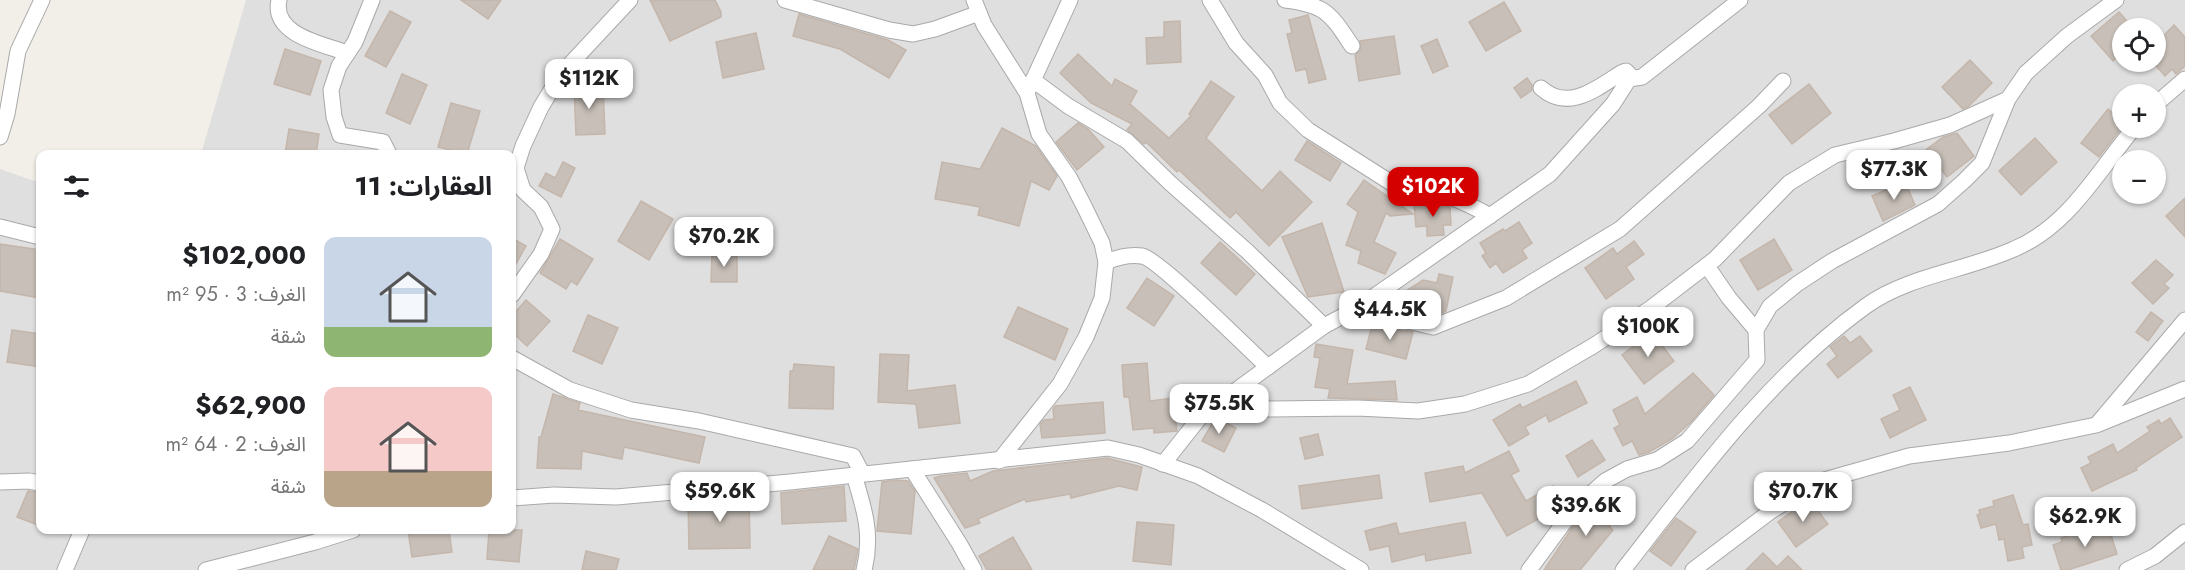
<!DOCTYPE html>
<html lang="ar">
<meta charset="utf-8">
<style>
body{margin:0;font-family:Jost,"Noto Sans Arabic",sans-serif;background:#f2f2f2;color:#202124;direction:rtl;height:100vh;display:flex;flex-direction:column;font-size:22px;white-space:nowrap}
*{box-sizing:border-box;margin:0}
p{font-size:20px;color:#757577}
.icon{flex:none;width:33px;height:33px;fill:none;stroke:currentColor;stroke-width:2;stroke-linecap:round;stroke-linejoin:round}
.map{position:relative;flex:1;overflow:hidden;direction:ltr}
.panel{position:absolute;left:36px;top:150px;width:480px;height:384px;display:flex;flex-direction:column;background:#fff;border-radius:12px;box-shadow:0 2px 4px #0004;direction:rtl}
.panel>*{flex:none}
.buttons{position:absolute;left:2112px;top:18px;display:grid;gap:12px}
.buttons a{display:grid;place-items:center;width:54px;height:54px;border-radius:50%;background:#fff;box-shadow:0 2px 4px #0004;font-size:30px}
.price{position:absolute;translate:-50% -51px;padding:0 14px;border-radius:12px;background:#fff;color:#222;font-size:20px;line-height:39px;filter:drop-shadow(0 2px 3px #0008)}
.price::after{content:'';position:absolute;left:50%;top:36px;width:18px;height:14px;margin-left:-9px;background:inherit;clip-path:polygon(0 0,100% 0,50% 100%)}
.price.active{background:#d40000;color:#fff}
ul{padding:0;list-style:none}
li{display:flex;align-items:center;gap:18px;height:150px;padding:0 24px}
li span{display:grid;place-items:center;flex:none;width:168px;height:120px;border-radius:12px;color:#555}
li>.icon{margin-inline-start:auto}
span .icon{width:72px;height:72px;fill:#fffc;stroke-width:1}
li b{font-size:26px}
h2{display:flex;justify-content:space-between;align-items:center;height:72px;padding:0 24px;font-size:26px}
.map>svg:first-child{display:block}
</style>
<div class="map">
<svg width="2185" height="570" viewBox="0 0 2185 570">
<rect width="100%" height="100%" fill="#f2efe9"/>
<path fill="#e0dfdf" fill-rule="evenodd" d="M246,0H2185V570H0V169L40,183V530H512V154H201ZM2122,28H2156V62H2122ZM2122,94H2156V128H2122ZM2122,160H2156V194H2122Z"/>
<g fill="#c7bfb8" stroke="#c4b6ab" stroke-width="1.5">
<polygon points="461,0 501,0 488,19"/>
<polygon points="650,0 715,0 721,12 721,17 670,41"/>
<polygon points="1504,2 1521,31 1486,51 1469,22"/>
<polygon points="390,11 411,22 386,67 365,56"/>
<polygon points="2119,12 2133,28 2122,28 2122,53 2113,61 2091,36"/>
<polygon points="799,14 888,40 906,50 889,78 840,49 793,36"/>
<polygon points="1308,15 1326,79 1309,83 1306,69 1296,71 1287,34 1292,33 1289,20"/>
<polygon points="1180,21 1181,62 1147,64 1146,38 1164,37 1164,22"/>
<polygon points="2174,25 2185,37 2185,66 2176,74 2172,69 2165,76 2156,66 2156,43"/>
<polygon points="756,33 764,69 723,78 716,42"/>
<polygon points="1394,36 1400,74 1359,81 1355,55 1361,50 1360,41"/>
<polygon points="1437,39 1448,66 1433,73 1421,46"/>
<polygon points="285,49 321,61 310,95 274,84"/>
<polygon points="1078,54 1112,86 1115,79 1137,91 1130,104 1169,138 1191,116 1189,114 1211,81 1234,97 1206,138 1262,191 1280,171 1312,202 1269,246 1236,212 1230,218 1179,170 1177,172 1146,142 1144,144 1127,130 1132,124 1091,103 1060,73"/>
<polygon points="1970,60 1992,83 1969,106 1963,109 1942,87"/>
<polygon points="402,74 427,85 410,124 386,113"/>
<polygon points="1527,78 1532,85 1532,90 1521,98 1514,88"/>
<polygon points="603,84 605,134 576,135 574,85"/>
<polygon points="1809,84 1831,113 1792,144 1769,115"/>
<polygon points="451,103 480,111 467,154 438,147"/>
<polygon points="2108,109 2122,121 2122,127 2099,157 2081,143"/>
<polygon points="1078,123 1088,129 1104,147 1077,170 1056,142"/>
<polygon points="1002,128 1036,146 1057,176 1049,190 1031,181 1019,226 978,215 980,207 935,199 942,162 980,169"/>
<polygon points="289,129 319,134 316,154 285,154"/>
<polygon points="1957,133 1974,156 1947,177 1926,150 1943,137"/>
<polygon points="2035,138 2057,162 2021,195 1999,171"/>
<polygon points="1307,141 1341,163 1330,181 1295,160"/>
<polygon points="563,162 575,168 561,197 539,186 546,173 555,178"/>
<polygon points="1364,180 1413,214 1390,216 1386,213 1374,242 1396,253 1385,274 1358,263 1361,251 1346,245 1358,212 1347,204"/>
<polygon points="1905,182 1915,205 1883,221 1872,196"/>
<polygon points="2185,198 2185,237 2166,216"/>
<polygon points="641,201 673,219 649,260 618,241"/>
<polygon points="1437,203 1450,207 1451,225 1443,225 1444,235 1427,236 1427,226 1416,227 1414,205"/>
<polygon points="1519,222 1532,243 1522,250 1527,258 1503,273 1496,263 1490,268 1482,256 1486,253 1480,243 1503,229 1505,231"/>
<polygon points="1322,223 1344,292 1308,297 1282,237"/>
<polygon points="512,238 526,246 512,271"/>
<polygon points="560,239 593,259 577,285 571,281 566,289 540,273"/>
<polygon points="1774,239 1792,270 1758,290 1740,260"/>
<polygon points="1634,241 1644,254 1626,267 1634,279 1606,299 1585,268 1613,248 1617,254"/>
<polygon points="1220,242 1255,274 1236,295 1201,263"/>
<polygon points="0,244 40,250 40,298 0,291"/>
<polygon points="712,253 737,253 737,282 711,282"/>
<polygon points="2156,260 2173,275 2164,284 2169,288 2153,304 2132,283"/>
<polygon points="1439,274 1453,277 1446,311 1433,317 1396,308 1406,291 1423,280 1437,283"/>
<polygon points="1147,278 1174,296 1154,326 1127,308"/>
<polygon points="526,300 550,321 527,346 512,332 512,316"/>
<polygon points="1018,307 1068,329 1055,360 1004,337"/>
<polygon points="2151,312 2163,321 2148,341 2136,332"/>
<polygon points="588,315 618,328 602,364 573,351"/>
<polygon points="1372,325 1413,332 1406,359 1366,349"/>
<polygon points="12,330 40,334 40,367 7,362"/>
<polygon points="1652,332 1674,361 1644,384 1622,355"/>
<polygon points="1844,336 1850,343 1860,336 1872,351 1838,378 1827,364 1837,356 1830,347"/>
<polygon points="1316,344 1353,350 1347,384 1395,381 1397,400 1328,398 1330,389 1315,387 1320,358 1314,357"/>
<polygon points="880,354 909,355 907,391 955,385 960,423 919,428 916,404 878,402"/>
<polygon points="1147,363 1150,401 1173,398 1177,431 1154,433 1154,428 1133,430 1129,397 1124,397 1122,365"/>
<polygon points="794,364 834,367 833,409 789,408 790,371 793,371"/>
<polygon points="1693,373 1714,395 1691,422 1672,439 1649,452 1639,455 1632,441 1623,446 1614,428 1620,425 1613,410 1637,397 1645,414"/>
<polygon points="1576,381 1587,403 1549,422 1546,415 1525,427 1529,434 1509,446 1493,420 1520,404 1522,408"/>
<polygon points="1910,387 1926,420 1890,438 1881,419 1900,410 1893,395"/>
<polygon points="553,394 580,403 578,410 705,437 699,463 624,447 622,459 582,451 581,469 537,468 539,437 541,437"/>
<polygon points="1103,402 1105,433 1042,438 1040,424 1044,420 1054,419 1053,409 1055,406"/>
<polygon points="1216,417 1236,428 1224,452 1202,441"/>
<polygon points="2170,418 2182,437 2136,468 2137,470 2092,491 2081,468 2091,463 2088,457 2113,444 2117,453 2150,431 2147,427 2159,420 2161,424"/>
<polygon points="1318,434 1323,455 1305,459 1300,438"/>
<polygon points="1592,440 1605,460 1578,477 1566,456"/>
<polygon points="1509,451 1519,471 1511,475 1526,501 1553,486 1564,505 1507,536 1482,493 1430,502 1425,473 1463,466 1465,473"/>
<polygon points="1107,458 1142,467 1137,490 1119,486 1071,498 1070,494 1026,502 1025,499 978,519 980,523 965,528 934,478 940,476 967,473 970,481 993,471"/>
<polygon points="1379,475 1382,498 1302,509 1299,486"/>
<polygon points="896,480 908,481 915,491 911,534 877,531 882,482"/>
<polygon points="844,486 846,521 782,524 781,493"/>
<polygon points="28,491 40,492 40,526 17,517"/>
<polygon points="749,495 750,548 689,549 688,501"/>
<polygon points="1606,495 1623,511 1609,526 1613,530 1580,570 1544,570 1578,519 1588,510 1591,512"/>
<polygon points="2013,495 2023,525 2028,524 2032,545 2022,547 2024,558 2008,561 2004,539 1999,540 1996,524 1981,528 1977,515 1980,514 1979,510 1994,506 1993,501"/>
<polygon points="1809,499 1828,524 1796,547 1778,522"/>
<polygon points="1676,518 1696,532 1671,566 1650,551"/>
<polygon points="1137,522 1174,525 1171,565 1133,561"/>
<polygon points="1465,522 1471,553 1426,561 1425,554 1392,562 1389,546 1370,550 1365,531 1396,523 1399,534"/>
<polygon points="2097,526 2099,532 2109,528 2117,554 2068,570 2061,570 2053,545 2062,542 2061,538"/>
<polygon points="408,530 449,530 452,552 412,557"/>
<polygon points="489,530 522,530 519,562 487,559"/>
<polygon points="829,536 858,549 854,570 813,570"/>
<polygon points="1013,537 1032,570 987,570 979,556"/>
<polygon points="586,551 619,559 616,570 582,570"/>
<polygon points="1763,553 1777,567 1788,556 1802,570 1746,570"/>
</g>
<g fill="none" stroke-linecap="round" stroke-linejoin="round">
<defs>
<g id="minor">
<path d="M279,0C271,35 323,44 347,53"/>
<polyline points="372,0 355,42 339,66 331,90 334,117 340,135 383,142 389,154"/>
<polyline points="785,0 889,30 913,34 935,29 979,13"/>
<polyline points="974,0 984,25 1027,93 1039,134 1069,177 1084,206 1102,243 1106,262 1102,298 1086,337 1060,384 999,461"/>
<path d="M1210,0L1236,43L1265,75L1280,103L1308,130L1393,184C1409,190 1425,190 1441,194C1459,199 1474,207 1490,216"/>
<path d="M1285,0C1326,5 1330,13 1352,46"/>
<polyline points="1629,79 1642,77 1740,0"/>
<polyline points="1033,80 1068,106 1127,141 1170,183 1247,251 1324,326"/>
<polyline points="1030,87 1070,0"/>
<polyline points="2156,104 2185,79"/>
<polyline points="0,137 7,114 18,51 42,0"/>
<polyline points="0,227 40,237"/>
<path d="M1106,262C1118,257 1129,254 1142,256C1159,259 1249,350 1268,367"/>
<polyline points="1707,266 1729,298 1756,330"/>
<polyline points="512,295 541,254 552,229 541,207 523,190 516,168 523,146 541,107 561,74 630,0"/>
<polyline points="1356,309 1433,327 1506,298 1620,229 1759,106 1783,81"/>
<polyline points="512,358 570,390 631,410 699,421 853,456 862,473"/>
<polyline points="1220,402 1269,409 1358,408 1418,411 1465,404 1528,384 1593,346 1651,308 1715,259 1789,183 1835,155 1894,141 1950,125 2008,99"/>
<polyline points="2098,423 2185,320"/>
<path d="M1163,464L1201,416L1324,326L1356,309L1550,174L1613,104L1629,79V74L1626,71L1621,73C1596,89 1568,112 1541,88"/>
<polyline points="912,469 959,543 974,570"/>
<path d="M854,475C864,508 873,535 864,570"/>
<polyline points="0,482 29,481 40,483"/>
<polyline points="512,498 554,495 616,497 790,482 1108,448 1139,455 1198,476 1262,510 1361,570"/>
<polyline points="65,570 82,530"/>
<polyline points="206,570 315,542 353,530"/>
<polyline points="1529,570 1571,513 1588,496 1605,481 1627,469 1657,460 1687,441 1757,360 1756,330 1770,306 1797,284 1832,261 1938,204 1964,181 1982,163 2008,99 2026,73 2067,36 2116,0"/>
<path d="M1623,570C1695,478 1770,375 1866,306C1907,276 1968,270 2014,249C2069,226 2098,171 2134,128"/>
<polyline points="1693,570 1771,511 1821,481 1909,456 2009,443 2096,425 2185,389"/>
<polyline points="2127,570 2155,556 2185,532"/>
</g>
</defs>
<use href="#minor" stroke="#a9a9a9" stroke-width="17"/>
<use href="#minor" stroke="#fff" stroke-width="15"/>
</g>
</svg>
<div class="buttons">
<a><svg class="icon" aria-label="locate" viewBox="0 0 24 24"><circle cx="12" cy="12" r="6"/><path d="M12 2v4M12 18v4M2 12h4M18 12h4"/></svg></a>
<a>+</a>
<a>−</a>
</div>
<b class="price" style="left:589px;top:110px">$112K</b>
<b class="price" style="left:1894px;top:201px">$77.3K</b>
<b class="price active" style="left:1433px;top:218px">$102K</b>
<b class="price" style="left:724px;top:268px">$70.2K</b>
<b class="price" style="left:1390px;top:341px">$44.5K</b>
<b class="price" style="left:1648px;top:358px">$100K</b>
<b class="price" style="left:1219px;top:435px">$75.5K</b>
<b class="price" style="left:720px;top:523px">$59.6K</b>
<b class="price" style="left:1803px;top:523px">$70.7K</b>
<b class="price" style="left:1586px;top:537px">$39.6K</b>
<b class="price" style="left:2085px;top:548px">$62.9K</b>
<section class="panel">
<h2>العقارات: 11<svg class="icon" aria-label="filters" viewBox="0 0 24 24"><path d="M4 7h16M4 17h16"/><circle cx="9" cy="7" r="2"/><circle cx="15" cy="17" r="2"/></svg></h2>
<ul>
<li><span style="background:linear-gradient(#c9d6e8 75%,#8fb573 0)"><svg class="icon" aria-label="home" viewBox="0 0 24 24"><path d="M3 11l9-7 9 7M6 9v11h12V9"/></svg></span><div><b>$102,000</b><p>الغرف: 3 · 95 m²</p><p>شقة</p></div></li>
<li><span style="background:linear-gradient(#f6c9c9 70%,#b9a48a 0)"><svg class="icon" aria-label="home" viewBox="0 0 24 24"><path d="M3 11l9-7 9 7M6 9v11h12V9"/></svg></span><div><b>$62,900</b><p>الغرف: 2 · 64 m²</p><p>شقة</p></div></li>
</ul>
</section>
</div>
